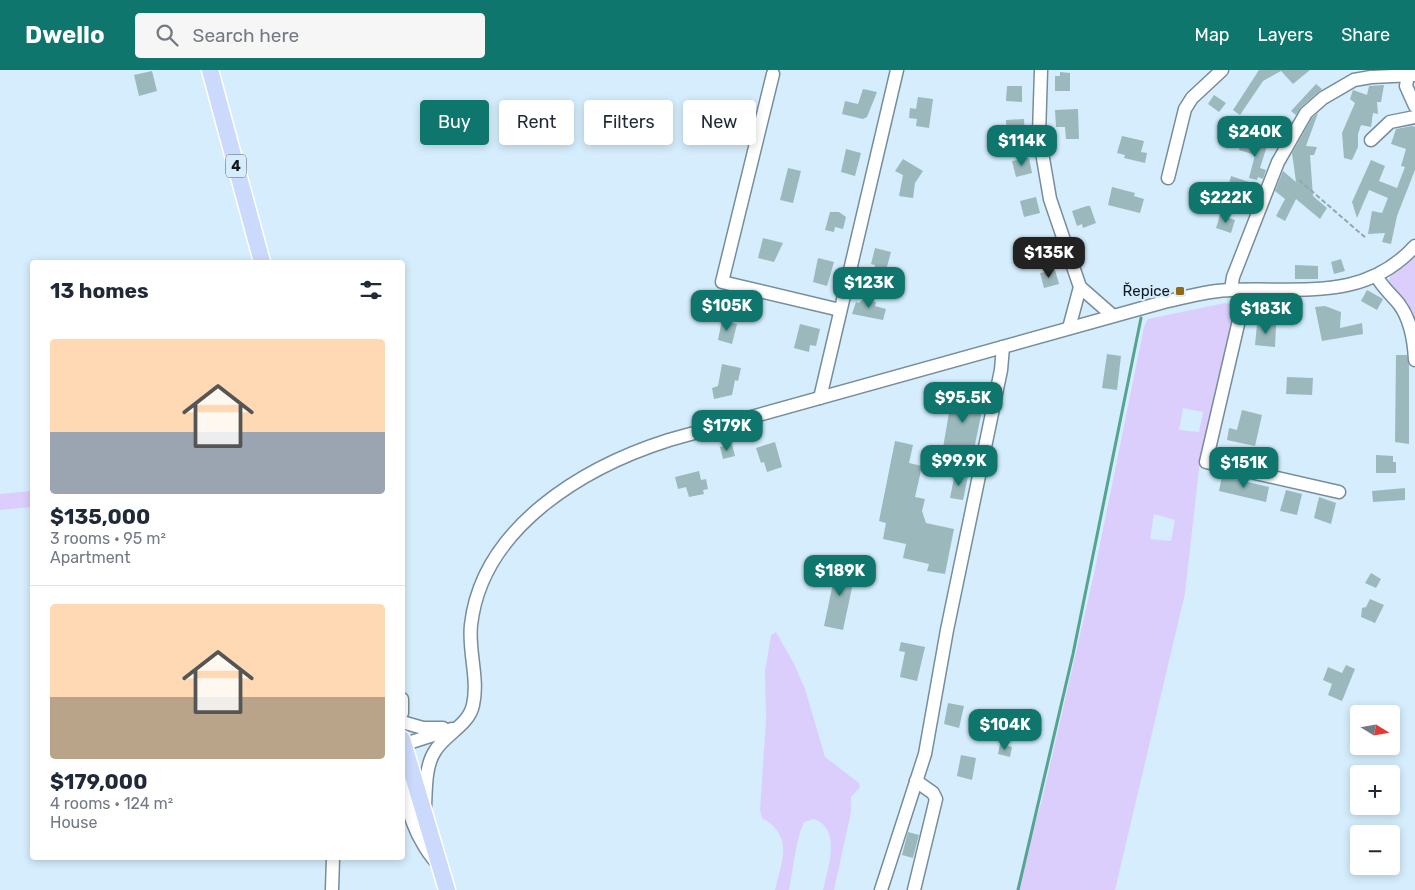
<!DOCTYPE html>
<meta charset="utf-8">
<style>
body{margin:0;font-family:Rubik,sans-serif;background:#f6f6f7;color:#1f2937;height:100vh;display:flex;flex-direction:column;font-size:19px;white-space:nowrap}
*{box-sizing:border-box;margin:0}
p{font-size:16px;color:#747a83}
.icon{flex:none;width:28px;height:28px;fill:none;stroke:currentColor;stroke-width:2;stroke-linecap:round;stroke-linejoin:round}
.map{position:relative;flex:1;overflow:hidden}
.sheet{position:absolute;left:30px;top:190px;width:375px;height:600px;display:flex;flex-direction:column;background:#fff;border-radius:5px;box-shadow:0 2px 8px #0003}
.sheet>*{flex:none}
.hud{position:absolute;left:420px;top:30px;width:475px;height:45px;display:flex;gap:10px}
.needle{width:32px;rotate:101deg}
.tools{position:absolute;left:1350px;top:635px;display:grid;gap:10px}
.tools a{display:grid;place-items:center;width:50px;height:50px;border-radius:5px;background:#fff;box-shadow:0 2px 8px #0003;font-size:25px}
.price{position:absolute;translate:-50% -42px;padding:0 11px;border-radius:10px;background:#0f766e;color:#fff;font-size:16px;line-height:32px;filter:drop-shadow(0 1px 2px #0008)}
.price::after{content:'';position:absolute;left:50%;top:30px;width:15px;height:11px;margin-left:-8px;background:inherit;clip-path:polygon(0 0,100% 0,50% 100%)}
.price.selected{background:#222;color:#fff}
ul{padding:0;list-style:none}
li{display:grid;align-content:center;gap:10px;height:265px;padding:0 20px}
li+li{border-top:1px solid #e0e1e3}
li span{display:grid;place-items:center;height:155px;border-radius:5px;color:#555}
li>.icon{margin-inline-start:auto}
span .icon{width:90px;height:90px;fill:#fffc;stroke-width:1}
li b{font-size:21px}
h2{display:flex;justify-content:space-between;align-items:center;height:60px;padding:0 20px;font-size:21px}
.tag{padding:0 18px;border-radius:5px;background:#fff;box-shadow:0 2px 8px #0003;font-size:18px;line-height:45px}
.tag.selected{background:#0f766e;color:#fff}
header{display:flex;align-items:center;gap:30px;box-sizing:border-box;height:70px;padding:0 25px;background:#0f766e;color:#fff}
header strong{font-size:24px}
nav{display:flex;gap:28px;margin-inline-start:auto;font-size:18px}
.search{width:350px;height:45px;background:#f6f6f7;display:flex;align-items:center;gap:12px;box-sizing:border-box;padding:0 18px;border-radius:5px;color:#747a83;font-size:19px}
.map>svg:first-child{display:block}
</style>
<header>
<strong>Dwello</strong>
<div class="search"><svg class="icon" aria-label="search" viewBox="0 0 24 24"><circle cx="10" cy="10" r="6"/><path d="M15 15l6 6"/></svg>Search here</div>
<nav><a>Map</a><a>Layers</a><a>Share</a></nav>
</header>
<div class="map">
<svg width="1415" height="820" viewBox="0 0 1415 820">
<rect width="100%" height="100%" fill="#d5edfc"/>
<g fill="#dbcefc" fill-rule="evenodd">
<path d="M1415,183V253L1408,234L1389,215C1388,200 1405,192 1415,183Z"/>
<path d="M1225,233L1231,234L1234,239L1232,255L1200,390L1185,523L1115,820H1016L1042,730L1094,504L1144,257L1148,249ZM1183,338L1203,342L1199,362L1179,360ZM1154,444L1175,450L1171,471L1150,469Z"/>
<polygon points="32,421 32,437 0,440 0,424"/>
<path d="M776,562L794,594L805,619L825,687L859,713L860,717L851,727V742L834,820H823C828,798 842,759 814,749L804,752C796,769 793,801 789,820H775C782,790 794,766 762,748L760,740L766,650L765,601L771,565Z"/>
</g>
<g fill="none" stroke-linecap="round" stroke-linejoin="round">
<polyline stroke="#54a490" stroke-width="3" points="1018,820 1073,584 1141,248"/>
</g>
<g fill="#9bb9bc">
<polygon points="1259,0 1310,0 1293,14 1281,1 1263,11 1240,45 1233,40"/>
<polygon points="152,1 157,21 139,26 134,5"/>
<polygon points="1060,2 1070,3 1070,21 1055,21 1055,6 1060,6"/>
<polygon points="1316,14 1322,19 1301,37 1296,45 1291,41"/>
<polygon points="1384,15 1381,32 1377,32 1378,44 1373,43 1371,57 1361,55 1358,64 1358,77 1352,90 1344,88 1342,63 1355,33 1350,29 1353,20 1367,25 1369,16"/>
<polygon points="1007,16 1022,16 1022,32 1006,31"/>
<polygon points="863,19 877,22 867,47 863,49 842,44 845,31 858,34"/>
<polygon points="1214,25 1226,33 1219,42 1208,34"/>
<polygon points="918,27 933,29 929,58 916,56 917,49 909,48 910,38 916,39"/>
<polygon points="1078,39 1079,69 1066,69 1065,57 1056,57 1055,40"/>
<polygon points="1318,43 1306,76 1317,77 1314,85 1310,85 1313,126 1327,138 1320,149 1296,129 1285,151 1276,146 1285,129 1275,121 1283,101 1296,112 1292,83 1312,48"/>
<polygon points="1024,49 1025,65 1007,66 1006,50"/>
<polygon points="1412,56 1415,57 1415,100 1397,146 1391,174 1382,172 1385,163 1368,164 1372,141 1382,143 1388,128 1369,120 1357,148 1352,132 1371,90 1385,96 1379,111 1397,118 1405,97 1401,96 1406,79 1391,74 1396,59"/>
<polygon points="1122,66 1144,71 1141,82 1147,83 1145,93 1124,88 1125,85 1117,83"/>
<polygon points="1242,69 1267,76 1260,98 1266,100 1263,109 1258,107 1257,110 1249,108 1255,85 1239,80"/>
<polygon points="846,79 861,83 855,106 841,102"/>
<polygon points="1029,88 1032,103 1016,107 1012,91"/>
<polygon points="903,89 923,101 915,113 913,128 899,126 903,105 895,101"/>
<polygon points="788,98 801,101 793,133 780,130"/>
<polygon points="1231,106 1252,113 1247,127 1227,121"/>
<polygon points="1112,117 1135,123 1134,126 1144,129 1140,143 1108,135"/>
<polygon points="1036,127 1040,143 1024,147 1020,131"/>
<polygon points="1087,136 1090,136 1096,153 1083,158 1082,154 1077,156 1072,141"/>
<polygon points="830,142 839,142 846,147 843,159 835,157 834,162 825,160"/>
<polygon points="1220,145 1235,150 1231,163 1216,158"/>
<polygon points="763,168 783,173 774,192 758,188"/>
<polygon points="1048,168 1053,182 1037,188 1032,173"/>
<polygon points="875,178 891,182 885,204 874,202 875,195 871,194"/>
<polygon points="818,188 834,192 827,216 813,212"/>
<polygon points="1341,189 1345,201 1334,204 1331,192"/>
<polygon points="1295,195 1318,196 1318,209 1295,209"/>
<polygon points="1055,200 1059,214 1044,218 1040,203"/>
<polygon points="1367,220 1383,229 1377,240 1361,231"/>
<polygon points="868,224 870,231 876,232 875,236 886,239 883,250 852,244 856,232 859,233"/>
<polygon points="1325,236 1341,242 1340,258 1362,253 1363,264 1322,271 1315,237"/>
<polygon points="722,250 737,254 732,274 718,270"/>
<polygon points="800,254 820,259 816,276 810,275 809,282 794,278"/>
<polygon points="1257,254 1276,255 1275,277 1255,275"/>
<polygon points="1107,284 1121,286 1117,320 1102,318"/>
<polygon points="1396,285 1407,285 1409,295 1409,374 1395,372"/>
<polygon points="722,294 741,298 738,311 735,310 732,325 714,329 712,318 718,316"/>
<polygon points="1287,307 1313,308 1312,325 1286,324"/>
<polygon points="952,325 984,331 973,384 943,378"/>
<polygon points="1242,340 1262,345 1255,376 1227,370 1229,358 1237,360"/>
<polygon points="895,371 913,375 909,393 922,396 915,427 925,429 922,441 926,453 954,459 945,504 927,501 929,494 903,488 906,474 883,469 886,453 879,451"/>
<polygon points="775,372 782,397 767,402 764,392 761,393 756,378"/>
<polygon points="732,374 735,386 723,389 720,377"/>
<polygon points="1376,385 1393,386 1393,392 1396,392 1396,403 1376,403"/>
<polygon points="699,401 701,410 706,409 708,419 703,420 704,424 689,427 686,417 678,419 675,407"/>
<polygon points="955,403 968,406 963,430 950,428"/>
<polygon points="1222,406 1269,417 1266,432 1219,421"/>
<polygon points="1405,418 1405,430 1373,432 1372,421"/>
<polygon points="1286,420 1302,424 1297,445 1280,441"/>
<polygon points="1319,427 1336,433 1331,454 1314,448"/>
<polygon points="847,492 857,494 843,560 824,556 836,499 845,501"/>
<polygon points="1371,503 1381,509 1376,518 1365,513"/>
<polygon points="1370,529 1384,535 1375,553 1361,547 1362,538 1366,537"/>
<polygon points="901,572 925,577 917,611 900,607 905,582 899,581"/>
<polygon points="1346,595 1355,599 1342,631 1328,625 1332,614 1323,610 1328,597 1342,603"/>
<polygon points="948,633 964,636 959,658 944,654"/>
<polygon points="1000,674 1012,677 1010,687 998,684"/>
<polygon points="961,685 976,688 972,710 957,706"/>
<polygon points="908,762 919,765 913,788 902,785"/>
</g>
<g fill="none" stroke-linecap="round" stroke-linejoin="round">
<defs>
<g id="minor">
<polyline points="1041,0 1039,65 1050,129 1080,217 1069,258"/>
<polyline points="773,4 722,212 840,240"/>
<polyline points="1408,5 1406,16 1415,36"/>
<polyline points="1371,70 1390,52 1415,47"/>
<polyline points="1168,108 1185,39 1192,28 1222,0"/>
<path d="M1377,207C1383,218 1391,224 1399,234C1411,250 1414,270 1415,290"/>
<polyline points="1080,217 1112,245"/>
<polyline points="1231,220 1233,207 1278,92 1306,43 1323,28 1354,10 1371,7 1415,5"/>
<polyline points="1246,220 1206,392 1339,422"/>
<polyline points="820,328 897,0"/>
<polyline points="402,629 402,643"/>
<polyline points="402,652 423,658 443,658"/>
<polyline points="402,675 452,659"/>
<path d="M407,700L412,702C396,728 420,777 440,796"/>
<path d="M425,736C426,719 425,696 435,681C445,664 469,655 473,635C479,609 468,581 471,555C482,457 584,397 669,370L1164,232C1187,227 1209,220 1232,220C1300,217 1364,232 1415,176"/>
<polyline points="332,820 333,788"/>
<polyline points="881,820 925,684 947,560 1001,300 1003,277"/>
<polyline points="914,820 936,729 933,723 916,711"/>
</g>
<g id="major">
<polyline points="210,0 262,192"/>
<polyline points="402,669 447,820"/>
</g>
</defs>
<use href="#minor" stroke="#778d9b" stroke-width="15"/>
<use href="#major" stroke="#fff" stroke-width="19"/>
<polyline stroke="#93a6b2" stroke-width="2" stroke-dasharray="5 2.5" stroke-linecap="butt" points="1299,110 1367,169"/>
<use href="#minor" stroke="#fff" stroke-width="12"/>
<use href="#major" stroke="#cbd9fc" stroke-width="16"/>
</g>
<rect fill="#926913" stroke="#d5edfc" stroke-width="2" x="1175" y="216" width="10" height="10" rx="2.5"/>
<g text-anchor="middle" stroke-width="4.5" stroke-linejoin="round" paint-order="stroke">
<rect fill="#d5edfc" stroke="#4b5961" stroke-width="1" x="226" y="84.5" width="20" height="23" rx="4"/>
<g font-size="14" font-weight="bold" fill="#10191e">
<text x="236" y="101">4</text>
</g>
<g font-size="15" fill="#10191e" stroke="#d5edfc" text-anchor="end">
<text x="1170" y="226">Řepice</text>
</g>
</g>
</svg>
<div class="tools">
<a><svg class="needle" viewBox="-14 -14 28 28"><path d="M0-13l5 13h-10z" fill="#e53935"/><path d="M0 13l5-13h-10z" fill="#747a83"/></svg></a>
<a>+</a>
<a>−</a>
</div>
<b class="price" style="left:1255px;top:88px">$240K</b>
<b class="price" style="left:1022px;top:97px">$114K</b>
<b class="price" style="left:1226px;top:154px">$222K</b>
<b class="price selected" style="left:1049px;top:209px">$135K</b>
<b class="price" style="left:869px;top:239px">$123K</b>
<b class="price" style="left:727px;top:262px">$105K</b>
<b class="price" style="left:1266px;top:265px">$183K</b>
<b class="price" style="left:963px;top:354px">$95.5K</b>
<b class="price" style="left:727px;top:382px">$179K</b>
<b class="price" style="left:959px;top:417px">$99.9K</b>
<b class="price" style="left:1244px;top:419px">$151K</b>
<b class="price" style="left:840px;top:527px">$189K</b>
<b class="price" style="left:1005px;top:681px">$104K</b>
<div class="hud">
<a class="tag selected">Buy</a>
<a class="tag">Rent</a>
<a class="tag">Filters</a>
<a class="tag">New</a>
</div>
<section class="sheet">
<h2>13 homes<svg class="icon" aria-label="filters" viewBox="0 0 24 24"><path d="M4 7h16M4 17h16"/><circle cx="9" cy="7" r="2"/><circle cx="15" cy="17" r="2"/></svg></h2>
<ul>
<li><span style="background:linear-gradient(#ffd9b3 60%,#9aa5b1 0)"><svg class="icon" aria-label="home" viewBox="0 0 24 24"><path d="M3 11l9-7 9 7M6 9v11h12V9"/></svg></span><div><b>$135,000</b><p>3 rooms · 95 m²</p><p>Apartment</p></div></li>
<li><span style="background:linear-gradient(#ffd9b3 60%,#b9a48a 0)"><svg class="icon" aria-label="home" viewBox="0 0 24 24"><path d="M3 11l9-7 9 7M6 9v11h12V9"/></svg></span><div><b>$179,000</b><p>4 rooms · 124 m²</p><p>House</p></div></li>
</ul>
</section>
</div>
